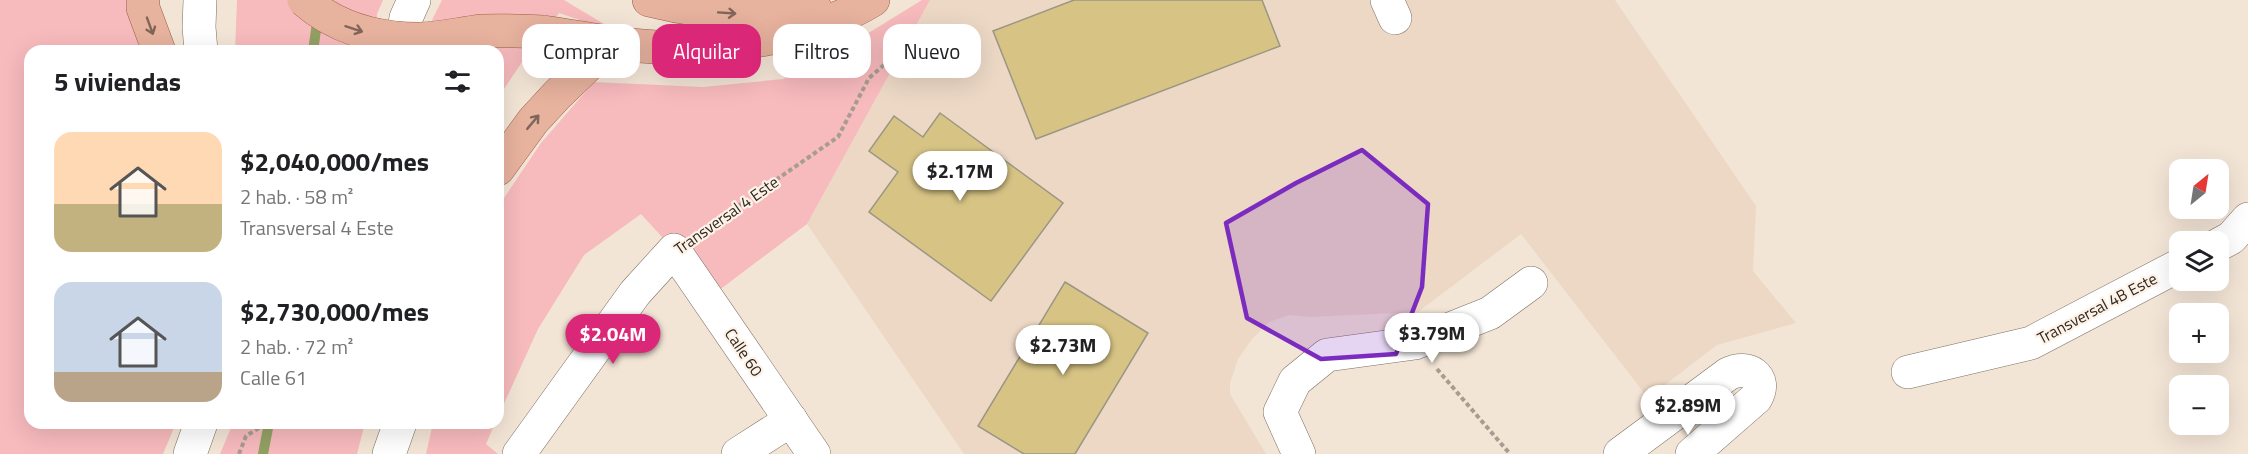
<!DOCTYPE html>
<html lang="es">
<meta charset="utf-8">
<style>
body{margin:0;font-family:"Titillium Web",sans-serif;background:#f6f6f6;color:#202124;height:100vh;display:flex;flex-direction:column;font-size:22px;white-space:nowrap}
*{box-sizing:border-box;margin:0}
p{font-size:20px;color:#757577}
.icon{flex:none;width:33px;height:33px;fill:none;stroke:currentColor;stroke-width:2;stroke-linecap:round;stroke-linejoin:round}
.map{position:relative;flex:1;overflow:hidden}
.side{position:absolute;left:24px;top:45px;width:480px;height:384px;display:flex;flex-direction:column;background:#fff;border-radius:18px;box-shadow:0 6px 24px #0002}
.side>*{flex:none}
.guide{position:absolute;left:522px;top:24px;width:570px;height:54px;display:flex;gap:12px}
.needle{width:39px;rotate:30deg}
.buttons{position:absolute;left:2169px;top:159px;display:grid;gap:12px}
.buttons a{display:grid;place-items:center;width:60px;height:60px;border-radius:12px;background:#fff;box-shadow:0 6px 24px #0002;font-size:30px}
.price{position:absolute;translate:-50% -51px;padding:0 14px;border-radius:21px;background:#fff;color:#222;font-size:20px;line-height:39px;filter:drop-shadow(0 2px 3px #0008)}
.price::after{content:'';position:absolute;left:50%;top:36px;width:18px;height:14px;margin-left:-9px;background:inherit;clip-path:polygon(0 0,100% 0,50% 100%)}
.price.on{background:#db2777;color:#fff}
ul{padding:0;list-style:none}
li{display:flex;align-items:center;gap:18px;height:150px;padding:0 30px}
li span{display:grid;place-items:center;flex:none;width:168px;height:120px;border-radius:18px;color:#555}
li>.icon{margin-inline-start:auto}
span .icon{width:72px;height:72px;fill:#fffc;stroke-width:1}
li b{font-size:26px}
h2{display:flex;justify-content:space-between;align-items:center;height:72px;padding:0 30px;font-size:26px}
.chip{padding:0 21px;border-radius:18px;background:#fff;box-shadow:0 6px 24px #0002;font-size:21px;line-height:54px}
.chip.on{background:#db2777;color:#fff}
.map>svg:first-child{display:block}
</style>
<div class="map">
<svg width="2248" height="454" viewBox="0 0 2248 454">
<rect width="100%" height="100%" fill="#f3e5d6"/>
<polygon fill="#ecd8c5" points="930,0 1615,0 1756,206 1753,271 1796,323 1717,345 1648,398 1521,234 1418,312 1310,317 1289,315 1269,322 1252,339 1238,359 1230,383 1230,394 1266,454 964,454 807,224"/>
<g fill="#f7babd">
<polygon points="0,0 130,0 131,16 140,51 30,51 30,423 176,423 163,454 0,454"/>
<polygon points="237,0 383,0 377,14 374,51 235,51"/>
<polygon points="442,0 564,0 619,33 559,13 522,62 498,98 498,51 422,51 429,26"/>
<polygon points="922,0 930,0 807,224 714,294 641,214 584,255 538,329 498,417 498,207 541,143 594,82 703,87 783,79 841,50"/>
<polygon points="233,423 365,423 357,454 220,454"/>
<polygon points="433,423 495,423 486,444 498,454 426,454"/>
</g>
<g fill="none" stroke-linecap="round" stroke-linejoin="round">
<g stroke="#92a063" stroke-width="10">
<polyline points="313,51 318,16"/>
<polyline points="263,454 269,423"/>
</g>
</g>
<g fill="#d7c485" stroke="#9b9684" stroke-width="1.5">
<polygon points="1074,0 1262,0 1280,46 1036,139 993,31"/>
<polygon points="940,113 1063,203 991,301 869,212 898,172 869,151 894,116 923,137"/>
<polygon points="1065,282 1148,333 1075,454 1024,454 978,426"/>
</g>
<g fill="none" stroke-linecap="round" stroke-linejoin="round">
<defs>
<g id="minor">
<polyline points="200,0 199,27 201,51"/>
<polyline points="1387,0 1395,18"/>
<polyline points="400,51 406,18 414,0"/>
<polyline points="2218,245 2231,238 2248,219"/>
<polyline points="1908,372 2031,343 2180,265"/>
<polyline points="190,454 201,423"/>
<polyline points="389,454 400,423"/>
<polyline points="519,454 635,293 674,250 814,454"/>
<polyline points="738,454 791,420"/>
<polyline points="1299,454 1280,412 1295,381 1327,355 1415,343 1490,313 1531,283"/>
<path d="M1620,454L1728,374C1748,364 1768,377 1756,398L1692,454"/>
</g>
<g id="major">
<polyline points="143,0 143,8 159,51"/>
<path d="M649,0C704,14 760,18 816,10"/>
<path d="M543,32C581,37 619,46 657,47C730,49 810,38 873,0"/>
<polyline points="498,169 533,121 557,95 612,42"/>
</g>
</defs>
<use href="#minor" stroke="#7c6f62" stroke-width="34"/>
<use href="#major" stroke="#9b6049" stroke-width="34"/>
<g stroke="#a79c91" stroke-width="4" stroke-dasharray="4.5 3" stroke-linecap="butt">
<polyline points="702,231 838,137 869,78 892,58 892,28"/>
<polyline points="1437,369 1510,454"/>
<polyline points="239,454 246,436 267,423"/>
</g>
<use href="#minor" stroke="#fff" stroke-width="33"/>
<use href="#major" stroke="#e7b29e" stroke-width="33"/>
<defs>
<path id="major-bridge" d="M304,0C336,28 377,39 419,39C440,39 462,33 483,31C503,30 523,31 543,32"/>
</defs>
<use href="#major-bridge" stroke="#9b6049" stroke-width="34" stroke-linecap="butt"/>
<use href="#major-bridge" stroke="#e7b29e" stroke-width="33"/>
</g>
<defs><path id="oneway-shaft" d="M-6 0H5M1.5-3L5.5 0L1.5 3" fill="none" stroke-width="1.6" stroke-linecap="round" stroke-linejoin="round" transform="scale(1.5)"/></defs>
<g stroke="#806559">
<use href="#oneway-shaft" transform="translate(727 13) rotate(4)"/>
<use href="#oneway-shaft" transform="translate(150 26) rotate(70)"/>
<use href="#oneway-shaft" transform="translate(354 29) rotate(18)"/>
<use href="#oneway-shaft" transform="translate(533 122) rotate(-50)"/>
</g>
<path fill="#7b2cbf" fill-opacity="0.2" stroke="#7b2cbf" stroke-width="4.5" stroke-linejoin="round" d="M1362,150L1428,204L1422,287L1396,354L1321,359L1247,318L1226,223L1296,183Z"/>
<g text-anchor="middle" stroke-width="4.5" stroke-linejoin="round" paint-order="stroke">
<g font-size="16" fill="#2c2621" stroke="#fef2e7">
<text transform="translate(726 215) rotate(-35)" y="6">Transversal 4 Este</text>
<text transform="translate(2097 308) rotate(-28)" y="6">Transversal 4B Este</text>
<text transform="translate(744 352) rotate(56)" y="6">Calle 60</text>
</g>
</g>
</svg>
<div class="buttons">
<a><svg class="needle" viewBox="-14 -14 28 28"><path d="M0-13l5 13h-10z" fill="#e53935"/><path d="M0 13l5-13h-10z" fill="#757577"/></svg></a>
<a><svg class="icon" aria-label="layers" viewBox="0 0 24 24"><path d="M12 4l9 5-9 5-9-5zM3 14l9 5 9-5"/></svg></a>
<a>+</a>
<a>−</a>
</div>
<b class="price" style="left:960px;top:202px">$2.17M</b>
<b class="price" style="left:1432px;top:364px">$3.79M</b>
<b class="price on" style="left:613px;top:365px">$2.04M</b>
<b class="price" style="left:1063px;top:376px">$2.73M</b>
<b class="price" style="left:1688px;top:436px">$2.89M</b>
<div class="guide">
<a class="chip">Comprar</a>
<a class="chip on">Alquilar</a>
<a class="chip">Filtros</a>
<a class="chip">Nuevo</a>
</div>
<section class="side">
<h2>5 viviendas<svg class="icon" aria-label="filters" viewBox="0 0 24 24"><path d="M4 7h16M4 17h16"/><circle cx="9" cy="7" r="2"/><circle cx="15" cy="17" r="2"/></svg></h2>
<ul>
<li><span style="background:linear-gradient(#ffd9b3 60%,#c2b280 0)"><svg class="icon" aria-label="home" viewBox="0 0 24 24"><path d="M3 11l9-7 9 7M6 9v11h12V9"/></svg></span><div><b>$2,040,000/mes</b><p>2 hab. · 58 m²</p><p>Transversal 4 Este</p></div></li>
<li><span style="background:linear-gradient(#c9d6e8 75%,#b9a48a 0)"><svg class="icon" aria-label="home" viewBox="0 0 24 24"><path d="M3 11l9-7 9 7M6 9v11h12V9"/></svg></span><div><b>$2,730,000/mes</b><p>2 hab. · 72 m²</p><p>Calle 61</p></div></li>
</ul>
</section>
</div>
